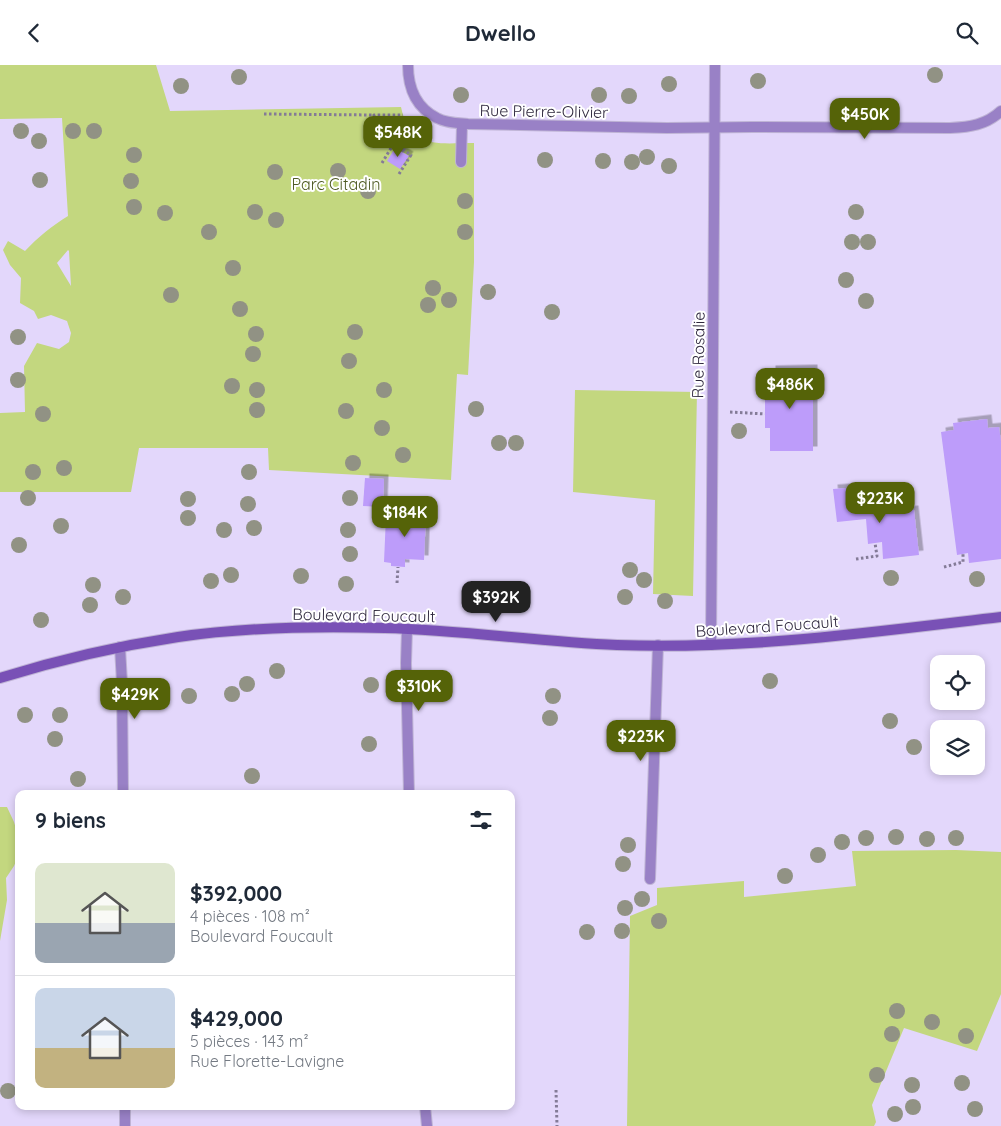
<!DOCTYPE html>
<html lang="fr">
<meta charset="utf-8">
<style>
body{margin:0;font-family:Quicksand,sans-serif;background:#f2f2f3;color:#1f2937;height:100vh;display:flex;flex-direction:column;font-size:19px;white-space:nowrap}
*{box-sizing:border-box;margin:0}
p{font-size:16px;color:#747a83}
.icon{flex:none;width:28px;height:28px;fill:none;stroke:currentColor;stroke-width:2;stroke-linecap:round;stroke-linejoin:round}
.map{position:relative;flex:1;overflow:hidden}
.panel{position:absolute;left:15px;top:725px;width:500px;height:320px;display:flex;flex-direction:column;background:#fff;border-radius:10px;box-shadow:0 2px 8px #0003}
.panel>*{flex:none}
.buttons{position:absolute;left:930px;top:590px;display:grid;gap:10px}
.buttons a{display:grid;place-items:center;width:55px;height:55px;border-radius:10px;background:#fff;box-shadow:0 2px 8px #0003;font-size:25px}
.price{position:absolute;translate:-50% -42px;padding:0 11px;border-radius:10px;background:#556308;color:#fff;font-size:16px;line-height:32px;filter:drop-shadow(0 1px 2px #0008)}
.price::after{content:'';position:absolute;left:50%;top:30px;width:15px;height:11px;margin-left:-8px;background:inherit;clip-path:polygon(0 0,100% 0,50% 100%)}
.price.on{background:#222;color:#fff}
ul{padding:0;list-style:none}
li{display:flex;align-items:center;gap:15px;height:125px;padding:0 20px}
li+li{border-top:1px solid #e0e1e3}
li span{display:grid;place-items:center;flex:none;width:140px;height:100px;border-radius:10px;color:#555}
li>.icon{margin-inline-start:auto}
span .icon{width:60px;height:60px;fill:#fffc;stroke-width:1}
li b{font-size:21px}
h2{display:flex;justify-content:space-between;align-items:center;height:60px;padding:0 20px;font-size:21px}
header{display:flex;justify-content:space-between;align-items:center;height:65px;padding:0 20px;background:#fff;font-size:22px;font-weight:700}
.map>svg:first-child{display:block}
</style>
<header><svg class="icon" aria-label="back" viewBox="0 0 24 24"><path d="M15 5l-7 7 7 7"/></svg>Dwello<svg class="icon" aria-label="search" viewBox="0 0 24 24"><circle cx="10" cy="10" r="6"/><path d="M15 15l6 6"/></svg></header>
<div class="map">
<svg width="1001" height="1061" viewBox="0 0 1001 1061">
<defs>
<filter id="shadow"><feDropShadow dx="4.5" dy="-4.5" stdDeviation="0" flood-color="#0004"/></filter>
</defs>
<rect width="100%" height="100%" fill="#e3d7fb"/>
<g fill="#c3d77f" fill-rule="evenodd">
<path d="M0,0H156L170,46L401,42C410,85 439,78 474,78V197L468,310L457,309L451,415L269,405L268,383H139L131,427H0V348L25,347L24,301L37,278L59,284L69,277L71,268L67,256L51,250L38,254L34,246L20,238L21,213L10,200L3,185L8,176L25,186C38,172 52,161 68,151L62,53L0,54ZM68,185L69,186L71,221L57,198Z"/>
<polygon points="575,325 697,327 693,531 653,529 655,435 573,427"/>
<polygon points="0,742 7,742 14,757 19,774 19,789 14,801 6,813 7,835 0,876"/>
<polygon points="956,785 1001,787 1001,929 977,986 904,963 872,1040 876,1057 874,1061 627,1061 630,851 657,840 657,823 744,816 744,832 856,821 852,786"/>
</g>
<g fill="#bd9cfa" filter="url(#shadow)">
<polygon points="395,83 409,91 400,104 387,96"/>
<polygon points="813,304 813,386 770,386 770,363 765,363 765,326 771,325 771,305"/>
<polygon points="987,354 988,363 999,362 1001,377 1001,494 969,498 968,488 957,490 941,367 954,365 953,358"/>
<polygon points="365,413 384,414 383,442 363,441"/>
<polygon points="859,422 861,446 895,442 896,447 914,445 919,490 883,494 882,477 868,479 866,454 837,457 833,424"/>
<polygon points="397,448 426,449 424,495 405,494 405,502 391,501 391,498 384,497 386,451 397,452"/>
</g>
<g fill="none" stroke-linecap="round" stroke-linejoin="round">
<defs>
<polyline id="lane" points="461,97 462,59"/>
<g id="street">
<path d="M408,0C408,22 415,42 437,53C446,58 457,58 468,59L667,63L752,62L950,63C970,62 986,60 1001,46"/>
<polyline points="407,564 406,598 409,729"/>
<polyline points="711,580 715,0"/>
<polyline points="120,582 122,618 123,729"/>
<polyline points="650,814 658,580"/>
<polyline points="125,1041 125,1061"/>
<polyline points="425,1041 427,1061"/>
</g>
<path id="secondary" d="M0,613C58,595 118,581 178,572C246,562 316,561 385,563C463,565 540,577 617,580C746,585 874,567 1001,552"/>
</defs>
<use href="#lane" stroke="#bfb4d5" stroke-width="12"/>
<use href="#street" stroke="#bfb4d5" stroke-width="12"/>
<use href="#secondary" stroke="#bfb4d5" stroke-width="12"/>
<g stroke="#847b97" stroke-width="3" stroke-dasharray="2.5 2.5" stroke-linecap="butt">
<polyline points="264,49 374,50"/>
<polyline points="402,87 413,68"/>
<polyline points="382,98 394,78"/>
<polyline points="399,109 411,90 375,65 374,50 403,50"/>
<polyline points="730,347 765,349"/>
<polyline points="856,494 877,491 875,478"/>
<polyline points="944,502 963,497 963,489"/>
<polyline points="397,518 398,502"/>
<polyline points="556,1025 557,1061"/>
</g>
<use href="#lane" stroke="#9981c6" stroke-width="10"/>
<use href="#street" stroke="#9981c6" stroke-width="10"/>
<use href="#secondary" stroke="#7951b6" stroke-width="10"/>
</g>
<g fill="#919284">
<circle cx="935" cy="10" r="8"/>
<circle cx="239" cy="12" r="8"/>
<circle cx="758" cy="16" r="8"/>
<circle cx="669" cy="19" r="8"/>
<circle cx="181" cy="21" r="8"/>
<circle cx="461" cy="30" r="8"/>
<circle cx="599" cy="30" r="8"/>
<circle cx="629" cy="31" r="8"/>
<circle cx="21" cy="66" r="8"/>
<circle cx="73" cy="66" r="8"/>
<circle cx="94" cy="66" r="8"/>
<circle cx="39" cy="76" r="8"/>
<circle cx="134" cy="90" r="8"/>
<circle cx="647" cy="92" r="8"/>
<circle cx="545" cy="95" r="8"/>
<circle cx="603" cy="96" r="8"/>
<circle cx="632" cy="97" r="8"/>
<circle cx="669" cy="101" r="8"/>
<circle cx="338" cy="106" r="8"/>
<circle cx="275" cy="107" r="8"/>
<circle cx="40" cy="115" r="8"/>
<circle cx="131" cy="116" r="8"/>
<circle cx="368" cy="126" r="8"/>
<circle cx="465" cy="136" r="8"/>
<circle cx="134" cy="142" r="8"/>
<circle cx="255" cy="147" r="8"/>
<circle cx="856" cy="147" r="8"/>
<circle cx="165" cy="148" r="8"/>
<circle cx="276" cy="155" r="8"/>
<circle cx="209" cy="167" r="8"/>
<circle cx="465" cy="167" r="8"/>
<circle cx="852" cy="177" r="8"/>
<circle cx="868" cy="177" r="8"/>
<circle cx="233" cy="203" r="8"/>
<circle cx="846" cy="215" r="8"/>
<circle cx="433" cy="223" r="8"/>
<circle cx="488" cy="227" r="8"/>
<circle cx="171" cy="230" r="8"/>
<circle cx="449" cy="235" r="8"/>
<circle cx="866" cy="236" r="8"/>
<circle cx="428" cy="240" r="8"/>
<circle cx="240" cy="244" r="8"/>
<circle cx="552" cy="247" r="8"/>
<circle cx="355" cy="267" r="8"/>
<circle cx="256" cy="269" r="8"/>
<circle cx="18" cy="272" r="8"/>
<circle cx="253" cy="289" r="8"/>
<circle cx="349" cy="296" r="8"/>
<circle cx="18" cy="315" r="8"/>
<circle cx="232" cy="321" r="8"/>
<circle cx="257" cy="325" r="8"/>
<circle cx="384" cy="325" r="8"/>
<circle cx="476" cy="344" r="8"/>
<circle cx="257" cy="345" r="8"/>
<circle cx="346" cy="346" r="8"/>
<circle cx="43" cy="349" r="8"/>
<circle cx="382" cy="363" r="8"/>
<circle cx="739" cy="366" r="8"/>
<circle cx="499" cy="378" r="8"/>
<circle cx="516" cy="378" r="8"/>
<circle cx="403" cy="390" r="8"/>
<circle cx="353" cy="398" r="8"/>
<circle cx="64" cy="403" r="8"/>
<circle cx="33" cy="407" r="8"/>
<circle cx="249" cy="407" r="8"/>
<circle cx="28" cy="433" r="8"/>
<circle cx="350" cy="433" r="8"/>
<circle cx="188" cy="434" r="8"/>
<circle cx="248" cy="439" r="8"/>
<circle cx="188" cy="453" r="8"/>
<circle cx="61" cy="461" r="8"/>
<circle cx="254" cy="463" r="8"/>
<circle cx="224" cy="465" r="8"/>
<circle cx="348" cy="465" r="8"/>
<circle cx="19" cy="480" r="8"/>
<circle cx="350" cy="489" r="8"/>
<circle cx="630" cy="505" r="8"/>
<circle cx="231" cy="510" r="8"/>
<circle cx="301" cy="511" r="8"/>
<circle cx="891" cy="513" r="8"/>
<circle cx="977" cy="514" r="8"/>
<circle cx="644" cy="515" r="8"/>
<circle cx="211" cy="516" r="8"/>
<circle cx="346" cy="519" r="8"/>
<circle cx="93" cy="520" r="8"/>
<circle cx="123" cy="532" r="8"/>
<circle cx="625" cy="532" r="8"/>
<circle cx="665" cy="536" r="8"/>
<circle cx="90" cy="540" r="8"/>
<circle cx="480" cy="540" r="8"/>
<circle cx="41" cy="555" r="8"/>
<circle cx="277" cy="606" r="8"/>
<circle cx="770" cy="616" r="8"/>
<circle cx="247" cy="619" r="8"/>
<circle cx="371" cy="620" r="8"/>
<circle cx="232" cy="629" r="8"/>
<circle cx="189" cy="631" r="8"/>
<circle cx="553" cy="631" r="8"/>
<circle cx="25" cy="650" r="8"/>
<circle cx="60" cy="650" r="8"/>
<circle cx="550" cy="653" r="8"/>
<circle cx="890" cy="656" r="8"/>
<circle cx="55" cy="674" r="8"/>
<circle cx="369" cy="679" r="8"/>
<circle cx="914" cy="682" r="8"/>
<circle cx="252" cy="711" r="8"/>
<circle cx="78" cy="714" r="8"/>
<circle cx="896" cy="772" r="8"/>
<circle cx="866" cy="773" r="8"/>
<circle cx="956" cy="773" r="8"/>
<circle cx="927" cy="774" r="8"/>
<circle cx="842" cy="777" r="8"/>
<circle cx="628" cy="780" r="8"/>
<circle cx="818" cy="790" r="8"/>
<circle cx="623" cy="799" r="8"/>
<circle cx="785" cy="811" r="8"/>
<circle cx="642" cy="834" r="8"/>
<circle cx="625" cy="843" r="8"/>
<circle cx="659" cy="856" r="8"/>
<circle cx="622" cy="866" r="8"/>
<circle cx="587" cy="867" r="8"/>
<circle cx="897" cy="946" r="8"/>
<circle cx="932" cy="957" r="8"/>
<circle cx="892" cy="969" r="8"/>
<circle cx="966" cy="971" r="8"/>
<circle cx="877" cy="1010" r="8"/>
<circle cx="962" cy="1018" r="8"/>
<circle cx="912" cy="1020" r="8"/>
<circle cx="8" cy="1026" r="8"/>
<circle cx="913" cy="1042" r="8"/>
<circle cx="975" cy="1044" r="8"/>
<circle cx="895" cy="1049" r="8"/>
</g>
<g text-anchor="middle" stroke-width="4" stroke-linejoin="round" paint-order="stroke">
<g font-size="16" fill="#2e273d" stroke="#fff">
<text transform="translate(544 46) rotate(1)" y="6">Rue Pierre-Olivier</text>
<text transform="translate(698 290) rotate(-89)" y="6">Rue Rosalie</text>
<text transform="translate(364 550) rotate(1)" y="6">Boulevard Foucault</text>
<text transform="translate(767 561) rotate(-4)" y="6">Boulevard Foucault</text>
</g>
<g font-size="16" fill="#4e5a23" stroke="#fff">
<text x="336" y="125">Parc Citadin</text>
</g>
</g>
</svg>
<div class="buttons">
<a><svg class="icon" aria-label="locate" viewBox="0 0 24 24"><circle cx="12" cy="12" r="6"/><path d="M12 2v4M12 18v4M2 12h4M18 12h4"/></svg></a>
<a><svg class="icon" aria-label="layers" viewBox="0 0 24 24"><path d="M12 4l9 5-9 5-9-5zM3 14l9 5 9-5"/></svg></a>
</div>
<b class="price" style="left:865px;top:75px">$450K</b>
<b class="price" style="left:398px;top:93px">$548K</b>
<b class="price" style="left:790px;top:345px">$486K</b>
<b class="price" style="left:880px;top:459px">$223K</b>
<b class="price" style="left:405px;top:473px">$184K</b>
<b class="price on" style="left:496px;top:558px">$392K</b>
<b class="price" style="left:419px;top:647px">$310K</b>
<b class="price" style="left:135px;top:655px">$429K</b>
<b class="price" style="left:641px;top:697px">$223K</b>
<section class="panel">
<h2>9 biens<svg class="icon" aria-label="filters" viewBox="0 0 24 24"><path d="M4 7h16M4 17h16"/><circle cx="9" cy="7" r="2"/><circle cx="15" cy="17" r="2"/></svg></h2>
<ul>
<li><span style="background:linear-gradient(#dfe7d0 60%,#9aa5b1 0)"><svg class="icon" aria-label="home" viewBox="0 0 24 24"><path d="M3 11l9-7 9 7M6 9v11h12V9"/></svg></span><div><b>$392,000</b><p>4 pièces · 108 m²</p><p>Boulevard Foucault</p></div></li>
<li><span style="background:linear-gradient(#c9d6e8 60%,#c2b280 0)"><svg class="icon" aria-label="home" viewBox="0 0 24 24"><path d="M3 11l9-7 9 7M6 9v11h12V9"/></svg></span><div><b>$429,000</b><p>5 pièces · 143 m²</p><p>Rue Florette-Lavigne</p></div></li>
</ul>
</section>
</div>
